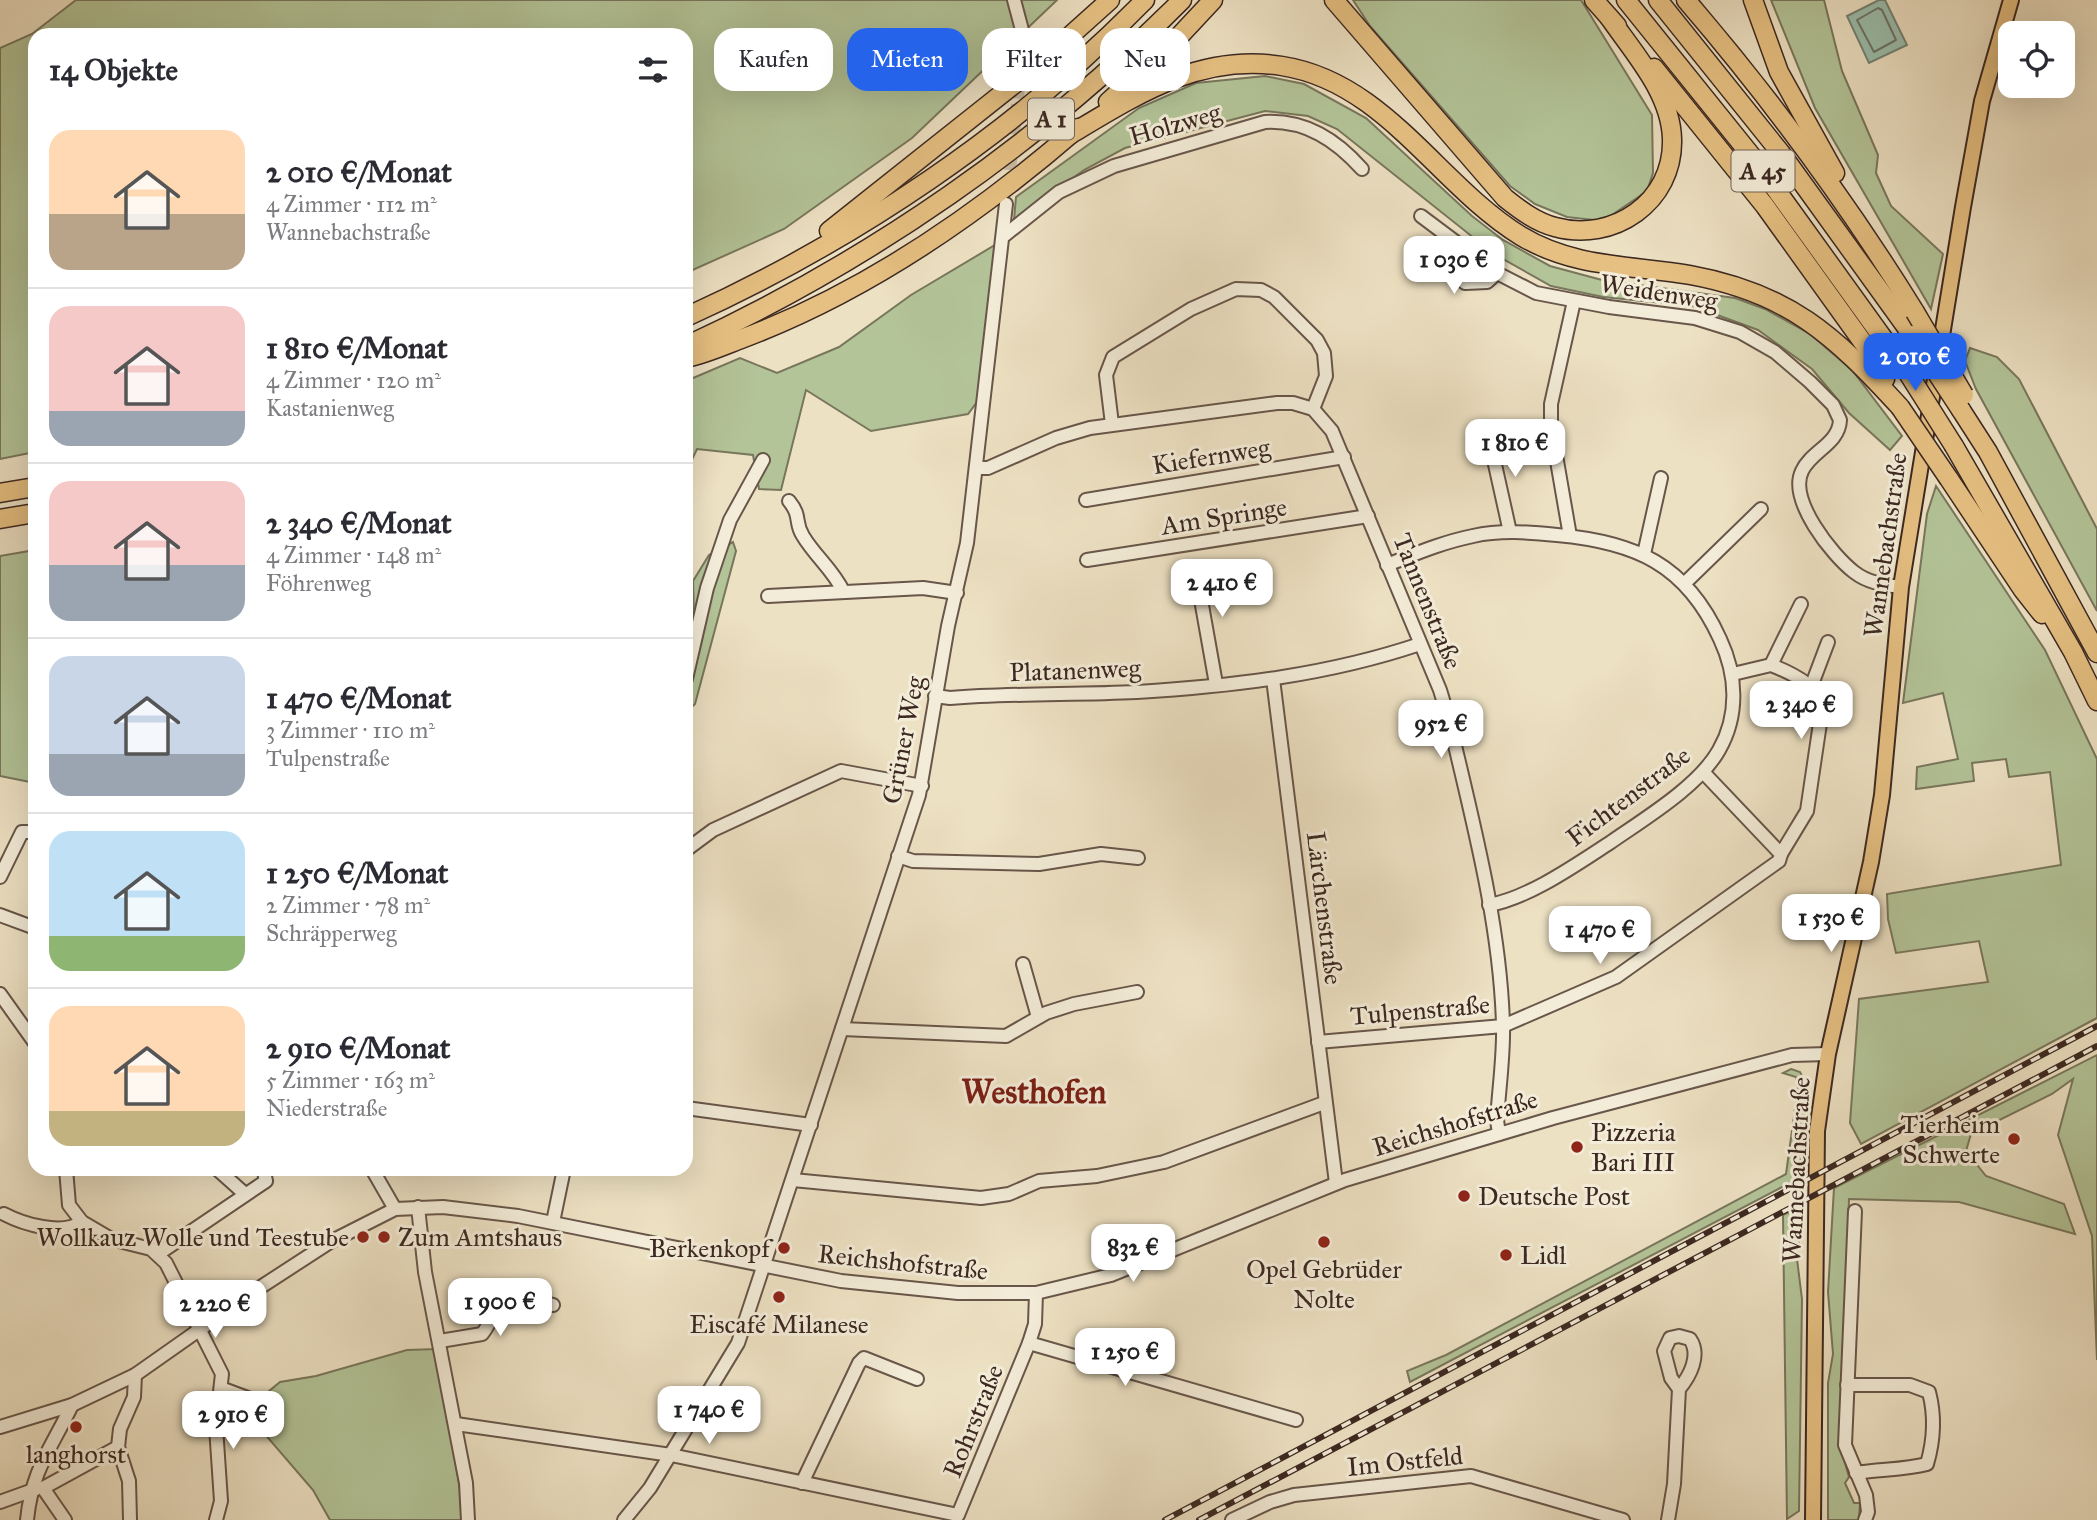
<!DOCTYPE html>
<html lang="de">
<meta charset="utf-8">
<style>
body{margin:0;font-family:"IM FELL Great Primer",serif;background:#f2f2f3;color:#2b2b33;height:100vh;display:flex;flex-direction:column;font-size:26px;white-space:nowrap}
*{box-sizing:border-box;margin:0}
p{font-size:23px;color:#7c7c81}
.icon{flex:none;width:38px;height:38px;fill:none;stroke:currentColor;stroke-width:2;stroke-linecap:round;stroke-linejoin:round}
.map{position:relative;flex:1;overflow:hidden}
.side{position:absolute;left:28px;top:28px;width:665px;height:1148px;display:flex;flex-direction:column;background:#fff;border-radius:21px;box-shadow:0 7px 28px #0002}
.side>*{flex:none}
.hud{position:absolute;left:714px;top:28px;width:665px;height:63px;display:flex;gap:14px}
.tools{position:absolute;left:1998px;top:21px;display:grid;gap:14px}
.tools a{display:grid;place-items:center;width:77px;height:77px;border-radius:14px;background:#fff;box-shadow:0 7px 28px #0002;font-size:35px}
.price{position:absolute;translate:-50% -60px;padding:0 16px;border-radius:14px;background:#fff;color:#222;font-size:23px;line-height:46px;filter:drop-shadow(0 2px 4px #0008)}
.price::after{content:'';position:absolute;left:50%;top:42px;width:21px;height:16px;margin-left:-10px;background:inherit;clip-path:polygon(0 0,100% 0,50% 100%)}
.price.active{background:#2563eb;color:#fff}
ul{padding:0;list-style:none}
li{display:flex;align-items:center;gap:21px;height:175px;padding:0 21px}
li+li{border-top:2px solid #e1e1e2}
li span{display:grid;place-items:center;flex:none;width:196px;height:140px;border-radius:21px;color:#555}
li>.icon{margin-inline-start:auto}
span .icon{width:84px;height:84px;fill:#fffc;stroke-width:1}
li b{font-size:30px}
h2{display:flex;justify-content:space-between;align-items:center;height:84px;padding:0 21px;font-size:30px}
.chip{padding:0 24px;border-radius:21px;background:#fff;box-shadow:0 7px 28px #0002;font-size:24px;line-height:63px}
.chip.active{background:#2563eb;color:#fff}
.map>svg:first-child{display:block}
</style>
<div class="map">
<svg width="2097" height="1520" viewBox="0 0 2097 1520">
<rect width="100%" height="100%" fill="#ede1c3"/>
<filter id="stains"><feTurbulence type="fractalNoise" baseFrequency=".00286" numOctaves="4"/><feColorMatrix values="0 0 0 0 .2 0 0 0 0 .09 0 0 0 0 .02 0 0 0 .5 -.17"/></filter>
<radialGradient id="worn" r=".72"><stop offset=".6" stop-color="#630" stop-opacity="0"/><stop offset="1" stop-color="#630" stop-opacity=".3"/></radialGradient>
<g fill="#b3c498" stroke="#78765c" stroke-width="2">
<polygon points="76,0 1057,0 912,138 784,229 686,273 686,35 35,35 35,452 0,459 0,48 32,34"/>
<polygon points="1353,0 1581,0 1652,115 1653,173 1647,191 1603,221 1567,217 1535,204 1510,186 1370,26"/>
<polygon points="1771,0 1824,0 1842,71 1878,155 1876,173 1891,206 1943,254 1931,309 1815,108"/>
<polygon points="1265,76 1304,84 1366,118 1472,216 1503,240 1550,266 1602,280 1735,298 1765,309 1810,334 1852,370 1902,436 1890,450 1849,413 1812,369 1758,330 1693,306 1603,297 1551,286 1494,254 1337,129 1308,116 1265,111 1125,148 1084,170 1014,220 1016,197 1139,108 1196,83"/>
<polygon points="1000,242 980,398 968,414 871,431 806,390 781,490 759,489 753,455 697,449 686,472 686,381 740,358 777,373 839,347 911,295"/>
<polygon points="1970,348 1997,357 2019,379 2097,529 2097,611 1976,389 1965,361"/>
<polygon points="1936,486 2045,650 2097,759 2097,1018 1861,1144 1850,1123 1859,999 1988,982 1979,941 1896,953 1888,919 1887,894 2061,865 2050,772 2009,777 2006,759 1972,763 1974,781 1916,789 1917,767 1958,759 1943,693 1903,703 1927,514"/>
<polygon points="733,542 736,551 695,704 686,712 686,635 694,617 693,581 709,555"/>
<polygon points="35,550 35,783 0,776 0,556"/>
<polygon points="2097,1055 2097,1360 2092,1236 2058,1135 2073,1079 2052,1094 1971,1134 1966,1151 1986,1176 2064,1204 2075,1234 1959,1202 1849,1199 1841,1448 1849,1477 1845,1483 1854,1503 1860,1503 1859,1520 1828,1520 1828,1383 1833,1354 1828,1292 1834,1188"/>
<polygon points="1791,1069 1800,1072 1807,1085 1800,1171 1803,1176 1410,1382 1407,1371 1446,1355 1786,1174 1798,1087 1796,1077 1783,1073"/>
<polygon points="1802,1206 1797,1259 1802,1299 1799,1511 1787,1519 1783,1215"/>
<polygon points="437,1349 465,1520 330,1520 313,1490 245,1411 280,1382 316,1376 407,1350"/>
</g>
<polygon fill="#9abead" stroke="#748275" stroke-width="2" points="1879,0 1885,0 1907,45 1869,63 1847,16"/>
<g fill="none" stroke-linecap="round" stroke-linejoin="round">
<polygon stroke="#6b7367" stroke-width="2" points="1878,8 1882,10 1896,40 1874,52 1857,20"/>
<polyline stroke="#cabca3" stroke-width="12" stroke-dasharray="12 6" stroke-linecap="butt" points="1008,188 1022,60"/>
<defs>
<g id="minor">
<polyline points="1014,0 1022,30 1022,60"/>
<path d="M1421,216L1497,273L1536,293L1609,307L1695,318L1740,332L1775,352L1810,382L1833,405L1840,420C1839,444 1811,451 1802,471C1788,500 1832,555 1854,572C1868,583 1884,585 1901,587"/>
<path d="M1005,235L1059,192L1114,166L1265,122C1306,120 1336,140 1362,169"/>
<path d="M1472,255C1462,263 1454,272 1465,283L1487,282L1497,273"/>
<polyline points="1112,424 1106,375 1113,357 1191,309 1236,289 1261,290 1274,297 1317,340 1324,353 1326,376 1313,409"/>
<polyline points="1551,427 1551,404 1574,301"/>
<polyline points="1488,433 1510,532"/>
<polyline points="1553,438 1570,536"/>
<path d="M977,468H988L1056,438L1090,428L1277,403H1293L1313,409L1332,431L1440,690L1449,720C1472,819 1500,922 1503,1024C1504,1055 1499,1088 1497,1120L1499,1134"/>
<polyline points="1086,500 1344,457"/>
<path d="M789,501C802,517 794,522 803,536C815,556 833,570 843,591"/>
<polyline points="1644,554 1661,478"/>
<polyline points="1087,560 1368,516"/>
<path d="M1387,565C1415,554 1443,542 1473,536C1500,530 1529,532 1557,535C1635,542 1686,564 1720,639C1737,675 1739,715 1719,750C1699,786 1644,819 1611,842C1577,864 1529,898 1489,905"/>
<polyline points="1188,567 1200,594 1216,684"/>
<polyline points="1685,583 1761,509"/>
<polyline points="768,596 923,588 957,593"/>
<polyline points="1771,665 1801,604"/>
<path d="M1733,674L1771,665C1789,672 1816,685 1823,703L1807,811L1781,854"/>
<polyline points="686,679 707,588 730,520 763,460"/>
<polyline points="1273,679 1336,1183"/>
<polyline points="1811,687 1828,642"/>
<path d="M935,696L950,698C1012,693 1075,695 1137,692C1233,686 1328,675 1420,644"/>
<polyline points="686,850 713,830 841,771 922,786"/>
<polyline points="898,856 913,861 1039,864 1101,854 1138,858"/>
<polyline points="0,877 22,832 35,832"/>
<polyline points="0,915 35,928"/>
<polyline points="1023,964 1038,1017"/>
<polyline points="0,994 35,1043"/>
<polyline points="842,1029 1006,1036 1046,1013 1074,1004 1137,992"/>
<polyline points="1318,1042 1503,1026 1616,977 1779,861 1781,854 1703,772"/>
<polyline points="686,1108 811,1125"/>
<polyline points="66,1169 69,1205 82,1222 111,1239 151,1249 166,1263 222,1374 216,1427 221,1501 216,1520"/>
<polyline points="217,1169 245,1194"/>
<polyline points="372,1169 395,1209"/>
<polyline points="793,1180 981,1198 1009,1194 1039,1181 1097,1176 1164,1162 1324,1103"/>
<polyline points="418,1207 425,1272 466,1483 468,1520"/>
<polyline points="1855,1211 1845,1445 1866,1495 1868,1512 1865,1520"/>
<path d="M4,1214C23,1224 62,1236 82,1222"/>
<polyline points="553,1222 564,1169"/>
<polyline points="158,1254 266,1181 264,1172"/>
<polyline points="1036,1293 1035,1324 1029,1343 1296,1420"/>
<path d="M440,1341L482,1334C488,1327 491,1318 496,1310C509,1289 534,1300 553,1305"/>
<path d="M1847,1385H1910L1929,1392C1935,1415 1934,1440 1927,1464C1904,1470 1880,1469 1856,1473"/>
<polyline points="221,1388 253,1400"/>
<polyline points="456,1424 671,1455 958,1515 1029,1343"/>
<polyline points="0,1427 72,1405 135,1375 253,1292 330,1242 395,1209 443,1207 518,1216 841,1281 958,1293 1036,1293 1111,1275 1345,1180 1553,1118 1792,1055 1828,1054"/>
<polyline points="802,1483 859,1363 864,1358 917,1379"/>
<polyline points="0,1502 36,1489"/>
<path d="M27,1520C32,1469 51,1449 72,1405"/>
<polyline points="65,1520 43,1488 118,1447"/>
<polyline points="130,1520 129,1481 118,1447 120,1429 134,1397 135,1375"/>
<polyline points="624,1520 650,1488 738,1343 919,795 948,626 967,543 1006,204"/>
<polyline points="1232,1520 1270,1502 1294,1495 1471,1476 1623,1520"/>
<path d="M1668,1520L1674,1484L1679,1389L1671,1378L1664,1351L1670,1338L1679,1336L1690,1339C1701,1355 1690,1376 1679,1389"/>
</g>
<polyline id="major" points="1813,1520 1817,1131 1828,1054 1871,862 1882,795 1901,587 1963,207 1982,101 2011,0"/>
<g id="highway">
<path d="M1334,0L1505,198C1520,210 1536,222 1555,227C1613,243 1674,202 1672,139C1671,93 1633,52 1609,17"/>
<polyline points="1594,0 1617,26"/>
<polyline points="1626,0 1754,159 1906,370"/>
<polyline points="1658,0 1780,152 1912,335"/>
<path d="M1686,0C1771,99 1847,202 1915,312"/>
<polyline points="1753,0 1779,72 1835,173"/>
<polyline points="1654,68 1765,206 1867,348 1885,379"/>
<polyline points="1108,102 1171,45 1213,0"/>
<path d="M1071,134C1138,94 1201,53 1282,66C1385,82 1438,185 1521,236C1574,268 1631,265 1690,275C1789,293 1834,335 1900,407"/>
<polyline points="829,231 1032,70 1110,0"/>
<path d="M686,317C854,241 1016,132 1145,0"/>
<path d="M686,346C870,261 1039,144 1182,0"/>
<path d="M686,358C705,354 723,346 741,339C864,293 980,213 1078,128"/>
<polyline points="1961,410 1988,452 2097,653"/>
<polyline points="1954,446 2073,652 2097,701"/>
<polyline points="1949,479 2023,590 2042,614"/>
<polyline points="0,493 35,487"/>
<polyline points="0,519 35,513"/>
</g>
</defs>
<use href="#minor" stroke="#68564a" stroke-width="16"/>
<use href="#major" stroke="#3c2821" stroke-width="18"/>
<use href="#highway" stroke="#3c2821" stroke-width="21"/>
<use href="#minor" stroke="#f3ecd8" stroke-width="12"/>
<use href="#major" stroke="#e6c082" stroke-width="14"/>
<use href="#highway" stroke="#e6c082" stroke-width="18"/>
<defs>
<g id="rail">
<polyline points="1165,1520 2097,1026"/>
<polyline points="1199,1520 2097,1046"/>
</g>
</defs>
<use href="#rail" stroke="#3c2821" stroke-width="6"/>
<use href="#rail" stroke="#f3ecd8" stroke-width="3.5" stroke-dasharray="10" stroke-linecap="butt"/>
<defs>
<g id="highway-bridge">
<polyline points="1915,312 1964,395"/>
<polyline points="1912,335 1961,410"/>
<polyline points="1906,370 1954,446"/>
<polyline points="1900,407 1949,479"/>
</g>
</defs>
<use href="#highway-bridge" stroke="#3c2821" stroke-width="21" stroke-linecap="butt"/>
<use href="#highway-bridge" stroke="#e6c082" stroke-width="18"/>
</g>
<g fill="#8f2418" stroke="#f3ecd8" stroke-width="2.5">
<circle cx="2014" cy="1139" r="7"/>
<circle cx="1577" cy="1147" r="7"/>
<circle cx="1464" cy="1196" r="7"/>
<circle cx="363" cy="1237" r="7"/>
<circle cx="384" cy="1237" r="7"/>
<circle cx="1324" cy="1242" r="7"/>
<circle cx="784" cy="1248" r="7"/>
<circle cx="1506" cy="1255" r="7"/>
<circle cx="779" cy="1297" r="7"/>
<circle cx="76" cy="1427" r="7"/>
</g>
<g text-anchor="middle" stroke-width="6" stroke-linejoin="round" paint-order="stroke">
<g fill="#f3ecd8" stroke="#736358" stroke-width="2">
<rect x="1028" y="98.5" width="46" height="41" rx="5"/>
<rect x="1731.5" y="150.5" width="63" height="41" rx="5"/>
</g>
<g font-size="24" font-weight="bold" fill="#3c2821">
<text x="1051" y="127">A 1</text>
<text x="1763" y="179">A 45</text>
</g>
<g font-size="26" fill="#3c2821" stroke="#f3ecd8">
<text transform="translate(1175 124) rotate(-16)" y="9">Holzweg</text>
<text transform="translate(1659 292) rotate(9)" y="9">Weidenweg</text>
<text transform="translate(1211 456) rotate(-9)" y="9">Kiefernweg</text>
<text transform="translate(1224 516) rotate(-9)" y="9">Am Springe</text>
<text transform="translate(1885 545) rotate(-82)" y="9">Wannebachstraße</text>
<text transform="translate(1428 601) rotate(68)" y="9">Tannenstraße</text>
<text transform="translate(1075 670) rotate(-2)" y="9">Platanenweg</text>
<text transform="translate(903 740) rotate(-79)" y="9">Grüner Weg</text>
<text transform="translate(1628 796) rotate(-37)" y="9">Fichtenstraße</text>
<text transform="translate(1325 908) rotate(83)" y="9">Lärchenstraße</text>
<text transform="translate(1420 1010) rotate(-5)" y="9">Tulpenstraße</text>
<text transform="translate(1455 1123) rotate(-17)" y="9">Reichshofstraße</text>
<text transform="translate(1796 1170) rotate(-87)" y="9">Wannebachstraße</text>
<text transform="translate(903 1262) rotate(6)" y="9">Reichshofstraße</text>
<text transform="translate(973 1421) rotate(-68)" y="9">Rohrstraße</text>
<text transform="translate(1405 1461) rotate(-6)" y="9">Im Ostfeld</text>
</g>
<g font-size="26" fill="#3c2821" stroke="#f3ecd8" text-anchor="start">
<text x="2000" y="1133" text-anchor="end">Tierheim<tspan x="2000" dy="30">Schwerte</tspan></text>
<text x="1591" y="1141">Pizzeria<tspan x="1591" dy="30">Bari III</tspan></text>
<text x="1478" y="1205">Deutsche Post</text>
<text x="349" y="1246" text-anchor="end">Wollkauz Wolle und Teestube</text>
<text x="398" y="1246">Zum Amtshaus</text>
<text x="770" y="1257" text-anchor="end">Berkenkopf</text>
<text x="1520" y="1264">Lidl</text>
<text x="1324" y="1278" text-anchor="middle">Opel Gebrüder<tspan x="1324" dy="30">Nolte</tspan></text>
<text x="779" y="1333" text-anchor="middle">Eiscafé Milanese</text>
<text x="76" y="1463" text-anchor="middle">langhorst</text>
</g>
<g font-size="33" font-weight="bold" fill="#7a1f14" stroke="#f3ecd8">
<text x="1034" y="1103">Westhofen</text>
</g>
</g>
<rect width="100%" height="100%" filter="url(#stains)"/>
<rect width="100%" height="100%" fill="url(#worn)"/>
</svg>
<div class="tools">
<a><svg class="icon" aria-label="locate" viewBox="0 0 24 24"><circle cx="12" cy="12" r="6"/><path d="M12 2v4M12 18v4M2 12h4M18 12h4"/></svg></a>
</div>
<b class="price" style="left:1454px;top:296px">1 030 €</b>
<b class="price active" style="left:1915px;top:393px">2 010 €</b>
<b class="price" style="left:1515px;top:479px">1 810 €</b>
<b class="price" style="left:1222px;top:619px">2 410 €</b>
<b class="price" style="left:1801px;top:741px">2 340 €</b>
<b class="price" style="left:1441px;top:760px">952 €</b>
<b class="price" style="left:1831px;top:954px">1 530 €</b>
<b class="price" style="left:1600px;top:966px">1 470 €</b>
<b class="price" style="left:1133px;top:1284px">832 €</b>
<b class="price" style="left:500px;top:1338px">1 900 €</b>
<b class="price" style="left:215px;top:1340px">2 220 €</b>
<b class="price" style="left:1125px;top:1388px">1 250 €</b>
<b class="price" style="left:709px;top:1446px">1 740 €</b>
<b class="price" style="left:233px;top:1451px">2 910 €</b>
<div class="hud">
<a class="chip">Kaufen</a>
<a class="chip active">Mieten</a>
<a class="chip">Filter</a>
<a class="chip">Neu</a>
</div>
<section class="side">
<h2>14 Objekte<svg class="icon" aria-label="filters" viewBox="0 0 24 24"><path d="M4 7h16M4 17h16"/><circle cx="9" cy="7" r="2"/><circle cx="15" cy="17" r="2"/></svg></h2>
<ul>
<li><span style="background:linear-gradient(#ffd9b3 60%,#b9a48a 0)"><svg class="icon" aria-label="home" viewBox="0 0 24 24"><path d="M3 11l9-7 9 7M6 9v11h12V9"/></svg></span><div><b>2 010 €/Monat</b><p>4 Zimmer · 112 m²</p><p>Wannebachstraße</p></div></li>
<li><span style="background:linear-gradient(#f6c9c9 75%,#9aa5b1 0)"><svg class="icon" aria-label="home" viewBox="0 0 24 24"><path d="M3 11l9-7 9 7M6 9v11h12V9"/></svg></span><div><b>1 810 €/Monat</b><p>4 Zimmer · 120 m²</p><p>Kastanienweg</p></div></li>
<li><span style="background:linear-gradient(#f6c9c9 60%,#9aa5b1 0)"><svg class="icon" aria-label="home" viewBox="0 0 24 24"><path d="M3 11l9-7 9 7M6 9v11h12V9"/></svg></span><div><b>2 340 €/Monat</b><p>4 Zimmer · 148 m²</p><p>Föhrenweg</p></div></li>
<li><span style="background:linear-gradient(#c9d6e8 70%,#9aa5b1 0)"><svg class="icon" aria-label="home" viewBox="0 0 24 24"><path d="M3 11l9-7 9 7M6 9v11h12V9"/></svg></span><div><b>1 470 €/Monat</b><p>3 Zimmer · 110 m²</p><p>Tulpenstraße</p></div></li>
<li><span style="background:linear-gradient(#bfe0f5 75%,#8fb573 0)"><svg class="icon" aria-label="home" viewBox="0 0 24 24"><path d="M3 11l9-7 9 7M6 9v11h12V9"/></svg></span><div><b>1 250 €/Monat</b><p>2 Zimmer · 78 m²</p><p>Schräpperweg</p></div></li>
<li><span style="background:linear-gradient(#ffd9b3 75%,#c2b280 0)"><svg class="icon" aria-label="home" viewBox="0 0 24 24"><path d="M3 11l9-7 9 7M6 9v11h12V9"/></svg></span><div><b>2 910 €/Monat</b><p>5 Zimmer · 163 m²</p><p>Niederstraße</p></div></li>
</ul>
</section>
</div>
